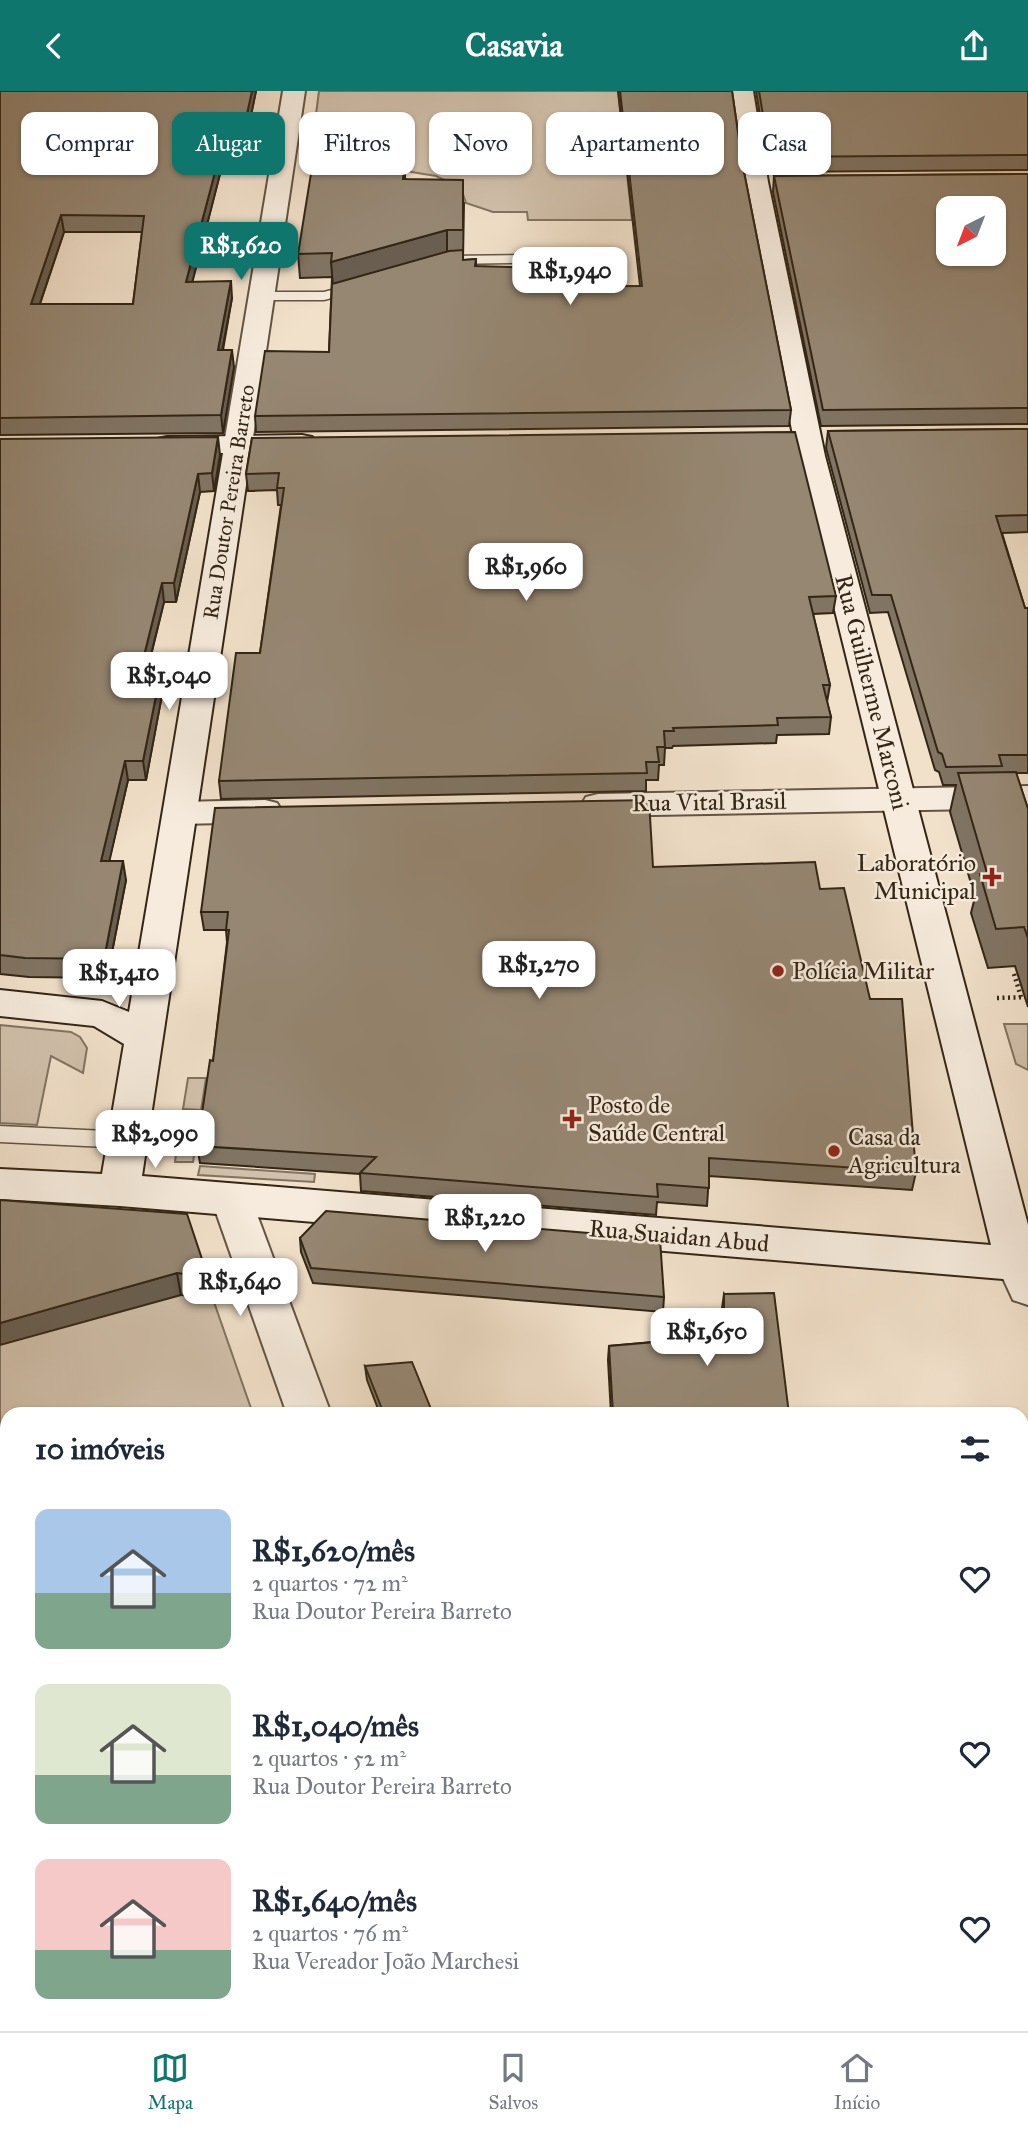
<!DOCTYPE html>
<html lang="pt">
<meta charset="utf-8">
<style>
body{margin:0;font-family:"IM FELL Great Primer",serif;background:#f6f6f7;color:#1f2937;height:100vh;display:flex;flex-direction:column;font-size:26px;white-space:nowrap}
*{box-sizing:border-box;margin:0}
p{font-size:23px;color:#747a83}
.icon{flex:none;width:38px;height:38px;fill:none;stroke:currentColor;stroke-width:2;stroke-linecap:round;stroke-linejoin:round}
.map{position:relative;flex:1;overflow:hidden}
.panel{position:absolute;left:0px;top:1316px;width:1029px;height:625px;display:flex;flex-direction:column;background:#fff;border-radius:21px 21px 0 0;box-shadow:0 2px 5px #0004}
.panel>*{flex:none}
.hud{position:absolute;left:21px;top:21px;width:987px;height:63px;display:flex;gap:14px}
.needle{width:46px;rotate:222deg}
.fabs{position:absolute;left:936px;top:105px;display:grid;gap:14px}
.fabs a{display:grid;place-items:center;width:70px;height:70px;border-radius:14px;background:#fff;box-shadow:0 2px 5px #0004;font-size:35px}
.price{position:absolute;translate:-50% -60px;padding:0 16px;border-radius:14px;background:#fff;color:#222;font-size:23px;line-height:46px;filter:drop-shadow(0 2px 4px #0008)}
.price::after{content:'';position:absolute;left:50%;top:42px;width:21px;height:16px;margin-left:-10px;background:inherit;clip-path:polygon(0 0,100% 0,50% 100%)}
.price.current{background:#0f766e;color:#fff}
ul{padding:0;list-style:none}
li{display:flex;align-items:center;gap:21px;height:175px;padding:0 35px}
li span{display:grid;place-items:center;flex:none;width:196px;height:140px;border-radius:14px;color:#555}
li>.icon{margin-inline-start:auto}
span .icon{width:84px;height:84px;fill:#fffc;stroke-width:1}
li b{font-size:30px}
h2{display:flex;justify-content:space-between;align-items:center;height:84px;padding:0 35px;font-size:30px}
.tag{padding:0 24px;border-radius:14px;background:#fff;box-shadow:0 2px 5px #0004;font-size:24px;line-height:63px}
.tag.current{background:#0f766e;color:#fff}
header{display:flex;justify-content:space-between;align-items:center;height:91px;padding:0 35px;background:#0f766e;color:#fff;font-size:32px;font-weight:700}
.menu{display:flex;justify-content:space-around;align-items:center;height:98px;border-top:2px solid #e0e1e3;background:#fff;font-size:19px;color:#747a83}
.menu a{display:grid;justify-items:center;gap:4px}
.menu .current{color:#0f766e}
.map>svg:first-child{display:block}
</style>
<header><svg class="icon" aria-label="back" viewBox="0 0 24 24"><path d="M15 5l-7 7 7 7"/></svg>Casavia<svg class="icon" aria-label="share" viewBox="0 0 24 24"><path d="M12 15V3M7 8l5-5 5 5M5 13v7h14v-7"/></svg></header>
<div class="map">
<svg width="1028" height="1940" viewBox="0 0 1028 1940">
<rect width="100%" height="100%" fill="#f1e0ca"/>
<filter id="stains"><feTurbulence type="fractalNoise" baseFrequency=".00286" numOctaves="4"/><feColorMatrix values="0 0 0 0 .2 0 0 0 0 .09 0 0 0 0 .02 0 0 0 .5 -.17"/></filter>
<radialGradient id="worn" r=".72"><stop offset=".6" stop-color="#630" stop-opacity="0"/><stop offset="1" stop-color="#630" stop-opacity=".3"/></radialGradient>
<g fill="#d1c0ab" stroke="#827360" stroke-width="2">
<polygon points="319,0 618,0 632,129 528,129 527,121 493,121 466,112 461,97 436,85 405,80 407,54 312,54"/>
<polygon points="1004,933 1028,933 1028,979 1016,973"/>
<polygon points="0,934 71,941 80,946 87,957 83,982 51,965 37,1034 0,1032"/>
<polygon points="188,987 206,987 201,1019 183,1018"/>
<polygon points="179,1040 198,1040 193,1071 175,1071"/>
<polygon points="200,1075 315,1083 314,1091 198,1084"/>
<polygon points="0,1130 192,1148 253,1323 7,1323 7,1907 0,1891"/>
<polygon points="19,1934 462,1934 465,1940 22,1940"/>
</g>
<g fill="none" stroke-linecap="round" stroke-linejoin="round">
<defs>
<g id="lane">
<polygon points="612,163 619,167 617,170 449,173 435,177 428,173 448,165"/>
<polygon points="357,192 364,196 362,199 324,209 262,209 255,205 262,201 324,201"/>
<polygon points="0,1035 128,1041 136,1043 139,1049 136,1055 128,1057 0,1051"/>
</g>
<g id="street">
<polygon points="283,0 305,0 252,353 248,359 238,361 228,359 224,353"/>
<polygon points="1028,695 1028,717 598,725 586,722 581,714 586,706 598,703"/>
<polygon points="265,709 277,712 282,720 277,728 265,731 180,733 168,730 163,722 168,714 180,711"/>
<polygon points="232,1094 246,1099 252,1110 331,1323 287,1323 212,1110 218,1099"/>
<polygon points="1017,1156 1028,1159 1028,1214 1013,1209 996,1172 1002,1160"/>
<polygon points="502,1934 558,1934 560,1940 504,1940"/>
</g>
<polygon id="secondary" points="731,0 753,0 768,91 825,365 1028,1134 1028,1190 120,1115 0,1108 0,1078 102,1083 124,953 94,935 0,925 0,899 102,910 129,921 223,362 167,362 157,360 153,354 157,348 167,346 302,344 312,346 316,352 312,358 251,361 142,1085 991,1154 797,365 744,91"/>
</defs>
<use href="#lane" stroke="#635442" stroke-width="3"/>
<use href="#street" stroke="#635442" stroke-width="4"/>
<use href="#secondary" stroke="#342615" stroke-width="4"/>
<g stroke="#342615" stroke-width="4.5" stroke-dasharray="2 3.5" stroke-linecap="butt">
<polyline points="1014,883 1021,906"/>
<polyline points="997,907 1028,906"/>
</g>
<use href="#lane" fill="#f6ebdd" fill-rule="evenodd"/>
<use href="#street" fill="#f6ebdd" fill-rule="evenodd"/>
<use href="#secondary" fill="#f6ebdd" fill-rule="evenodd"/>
</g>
<g fill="#817463" stroke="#342615" stroke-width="2" fill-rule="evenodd">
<path d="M0,0H256L246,48H229L192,191L232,207L223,259L234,276L223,342L0,344ZM64,141H142L133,213H40Z"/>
<polygon points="618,0 732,0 743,76 791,319 789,335 256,341 255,325 329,261 332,186 300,187 298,163 405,88 464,112 463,169 476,168 476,175 546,196 640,195"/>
<polygon points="756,0 1028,0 1028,79 769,81"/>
<polygon points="1028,83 1028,333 821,335 773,101 774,85"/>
<polygon points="1028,338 1028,441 1002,442 1025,517 1028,517 1028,682 1016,682 1028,718 1028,916 1015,875 988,877 971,822 975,806 950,721 956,694 943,694 939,681 935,679 888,521 870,522 826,357 828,340"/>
<polygon points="252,347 836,505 833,522 813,523 830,594 827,611 831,626 829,643 777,644 776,652 673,655 672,657 665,657 664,674 659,674 658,689 646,689 646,700 221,708 219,690 260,562 281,414 278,414 277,399 248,400 246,383"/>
<polygon points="0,348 220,364 214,400 200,401 176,511 164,511 146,585 160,585 162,604 146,689 128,689 109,770 126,789 107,887 29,886 0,883"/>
<polygon points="653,776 820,798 870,908 916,1081 912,1099 709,1085 707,1115 657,1111 656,1124 361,1100 360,1083 200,1072 197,1055 213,970 227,851 226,839 204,839 201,821"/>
<polygon points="0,1109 208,1186 212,1207 181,1204"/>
<polygon points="300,1147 664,1206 663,1221 313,1192 301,1161"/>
<polygon points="724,1203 789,1323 611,1323 608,1269 609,1255 722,1245 722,1217"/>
<polygon points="365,1275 433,1323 380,1323 367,1289"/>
<polygon points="595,1934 830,1934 832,1940 597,1940"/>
</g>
<g fill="#695e50" stroke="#342615" stroke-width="2">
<polygon points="252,0 256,0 246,48 245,32"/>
<polygon points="228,32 229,48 188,208 186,191"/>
<polygon points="405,65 405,88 403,88"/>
<polygon points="61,124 64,141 34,230 31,213"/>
<polygon points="447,139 447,162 333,195 331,171"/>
<polygon points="231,190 232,207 219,276 218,259"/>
<polygon points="232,259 234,276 223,342 221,324"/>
<polygon points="218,346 220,364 214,400 212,382"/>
<polygon points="198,383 200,401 176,511 174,492"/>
<polygon points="162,492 164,511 141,604 139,585"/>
<polygon points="160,585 162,604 146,689 143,670"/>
<polygon points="125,670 128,689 105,789 101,770"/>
<polygon points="123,770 126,789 107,887 104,868"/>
<polygon points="177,1182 181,1204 0,1254 0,1232"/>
<polygon points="7,1861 7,1883 0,1886 0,1863"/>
</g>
<g fill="#968773" stroke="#342615" stroke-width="2" fill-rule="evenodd">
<path d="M0,0H252L245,32H228L186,191L231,190L218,259H232L221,324L0,327ZM61,124L144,125L133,213H31Z"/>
<polygon points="620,0 732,0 743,76 791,319 255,325 265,260 329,261 332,193 449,160 463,159 463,169 476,168 475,175 547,177 546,196 642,195"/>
<polygon points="759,0 1028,0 1028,64 770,66"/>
<polygon points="314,64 405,65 403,88 463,89 463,139 447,139 331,171 332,162 298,163"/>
<path d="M1028,83V317L823,319L774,85ZM948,117H994V163H948Z"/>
<polygon points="1028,338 1028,424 996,425 1025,517 1028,517 1028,664 999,664 1002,675 946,676 942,663 938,661 891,504 872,504 828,340"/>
<polygon points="795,341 836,505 809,506 830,594 823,594 831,626 777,627 778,634 673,637 674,640 664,640 665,656 657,656 659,671 646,671 647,682 219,690 236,562 260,562 284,397 277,397 279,382 246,383 252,347"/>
<polygon points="218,346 212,382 198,383 174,492 162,492 139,585 160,585 143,670 125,670 101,770 123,770 104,868 25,867 0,864 0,348"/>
<polygon points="1016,681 1028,718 1028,847 1024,836 996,838 980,783 987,782 958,682"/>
<polygon points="649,709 653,776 815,771 820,798 844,797 870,908 902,908 916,1081 709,1067 709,1097 657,1093 658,1106 360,1082 376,1066 197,1055 210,969 213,970 229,839 226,839 228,821 201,821 215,717"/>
<polygon points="0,1109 187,1123 208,1186 177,1182 0,1232"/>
<polygon points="326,1120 660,1148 664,1206 311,1177 300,1147"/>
<polygon points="774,1202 789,1323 613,1323 609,1255 724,1245 724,1203"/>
<polygon points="412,1271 433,1323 384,1323 365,1275"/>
<polygon points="7,1532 7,1861 0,1863 0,1535"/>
<polygon points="710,1934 830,1934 832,1940 711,1940"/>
</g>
<g fill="#8f2418" stroke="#f6ebdd" stroke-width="2.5">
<path d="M988.5 775.5h7v7h7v7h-7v7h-7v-7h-7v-7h7z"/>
<circle cx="778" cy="880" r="7"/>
<path d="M568.5 1017.5h7v7h7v7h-7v7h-7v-7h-7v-7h7z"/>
<circle cx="834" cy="1060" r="7"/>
</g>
<g text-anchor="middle" stroke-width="5" stroke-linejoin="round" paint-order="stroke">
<g font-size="21" fill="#342615" stroke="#f6ebdd">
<text transform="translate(229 411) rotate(-81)" y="7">Rua Doutor Pereira Barreto</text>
</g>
<g font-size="24" fill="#342615" stroke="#f6ebdd">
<text transform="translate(872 601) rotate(76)" y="8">Rua Guilherme Marconi</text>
<text transform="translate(709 711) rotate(-1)" y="8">Rua Vital Brasil</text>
<text transform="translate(679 1145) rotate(5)" y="8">Rua Suaidan Abud</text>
</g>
<g font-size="24" fill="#342615" stroke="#f6ebdd" text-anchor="start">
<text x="976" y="780" text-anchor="end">Laboratório<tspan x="976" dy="28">Municipal</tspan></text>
<text x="792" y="888">Polícia Militar</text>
<text x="588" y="1022">Posto de<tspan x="588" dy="28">Saúde Central</tspan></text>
<text x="848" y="1054">Casa da<tspan x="848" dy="28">Agricultura</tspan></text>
</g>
</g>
<rect width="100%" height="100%" filter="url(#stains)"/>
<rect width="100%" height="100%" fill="url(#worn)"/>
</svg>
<div class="fabs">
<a><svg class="needle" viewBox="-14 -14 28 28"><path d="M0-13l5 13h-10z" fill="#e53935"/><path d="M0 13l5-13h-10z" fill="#747a83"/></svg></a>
</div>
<b class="price current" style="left:241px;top:191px">R$1,620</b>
<b class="price" style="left:570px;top:216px">R$1,940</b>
<b class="price" style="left:526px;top:512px">R$1,960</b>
<b class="price" style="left:169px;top:621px">R$1,040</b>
<b class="price" style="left:539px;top:910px">R$1,270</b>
<b class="price" style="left:119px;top:918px">R$1,410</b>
<b class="price" style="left:155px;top:1079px">R$2,090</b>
<b class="price" style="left:485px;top:1163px">R$1,220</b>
<b class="price" style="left:240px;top:1227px">R$1,640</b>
<b class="price" style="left:707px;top:1277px">R$1,650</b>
<div class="hud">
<a class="tag">Comprar</a>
<a class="tag current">Alugar</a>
<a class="tag">Filtros</a>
<a class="tag">Novo</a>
<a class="tag">Apartamento</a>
<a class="tag">Casa</a>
</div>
<section class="panel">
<h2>10 imóveis<svg class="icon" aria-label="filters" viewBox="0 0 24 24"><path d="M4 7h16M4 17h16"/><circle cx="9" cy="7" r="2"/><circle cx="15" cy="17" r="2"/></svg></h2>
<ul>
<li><span style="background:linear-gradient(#a9c7e8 60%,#7fa58c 0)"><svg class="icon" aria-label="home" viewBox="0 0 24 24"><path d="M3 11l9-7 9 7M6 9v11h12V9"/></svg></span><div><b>R$1,620/mês</b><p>2 quartos · 72 m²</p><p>Rua Doutor Pereira Barreto</p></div><svg class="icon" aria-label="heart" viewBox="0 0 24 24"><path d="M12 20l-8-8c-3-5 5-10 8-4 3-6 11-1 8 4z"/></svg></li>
<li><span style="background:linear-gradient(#dfe7d0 65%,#7fa58c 0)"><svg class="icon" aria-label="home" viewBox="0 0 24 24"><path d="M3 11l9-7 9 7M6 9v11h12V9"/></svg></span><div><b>R$1,040/mês</b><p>2 quartos · 52 m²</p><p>Rua Doutor Pereira Barreto</p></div><svg class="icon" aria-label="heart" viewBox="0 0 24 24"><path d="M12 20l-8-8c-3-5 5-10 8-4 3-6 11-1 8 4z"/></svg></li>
<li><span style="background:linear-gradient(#f6c9c9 65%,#7fa58c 0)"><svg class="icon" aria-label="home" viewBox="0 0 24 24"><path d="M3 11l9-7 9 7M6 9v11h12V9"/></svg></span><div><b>R$1,640/mês</b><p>2 quartos · 76 m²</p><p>Rua Vereador João Marchesi</p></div><svg class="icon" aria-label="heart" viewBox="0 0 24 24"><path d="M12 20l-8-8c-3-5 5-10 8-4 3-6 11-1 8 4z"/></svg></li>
</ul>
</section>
</div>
<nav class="menu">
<a class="current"><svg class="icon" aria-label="map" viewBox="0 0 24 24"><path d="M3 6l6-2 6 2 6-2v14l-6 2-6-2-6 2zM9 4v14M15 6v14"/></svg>Mapa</a>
<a><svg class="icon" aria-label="saved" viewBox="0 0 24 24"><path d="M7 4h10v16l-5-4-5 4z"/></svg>Salvos</a>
<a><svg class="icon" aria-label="home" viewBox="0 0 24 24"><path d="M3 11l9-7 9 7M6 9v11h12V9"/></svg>Início</a>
</nav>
